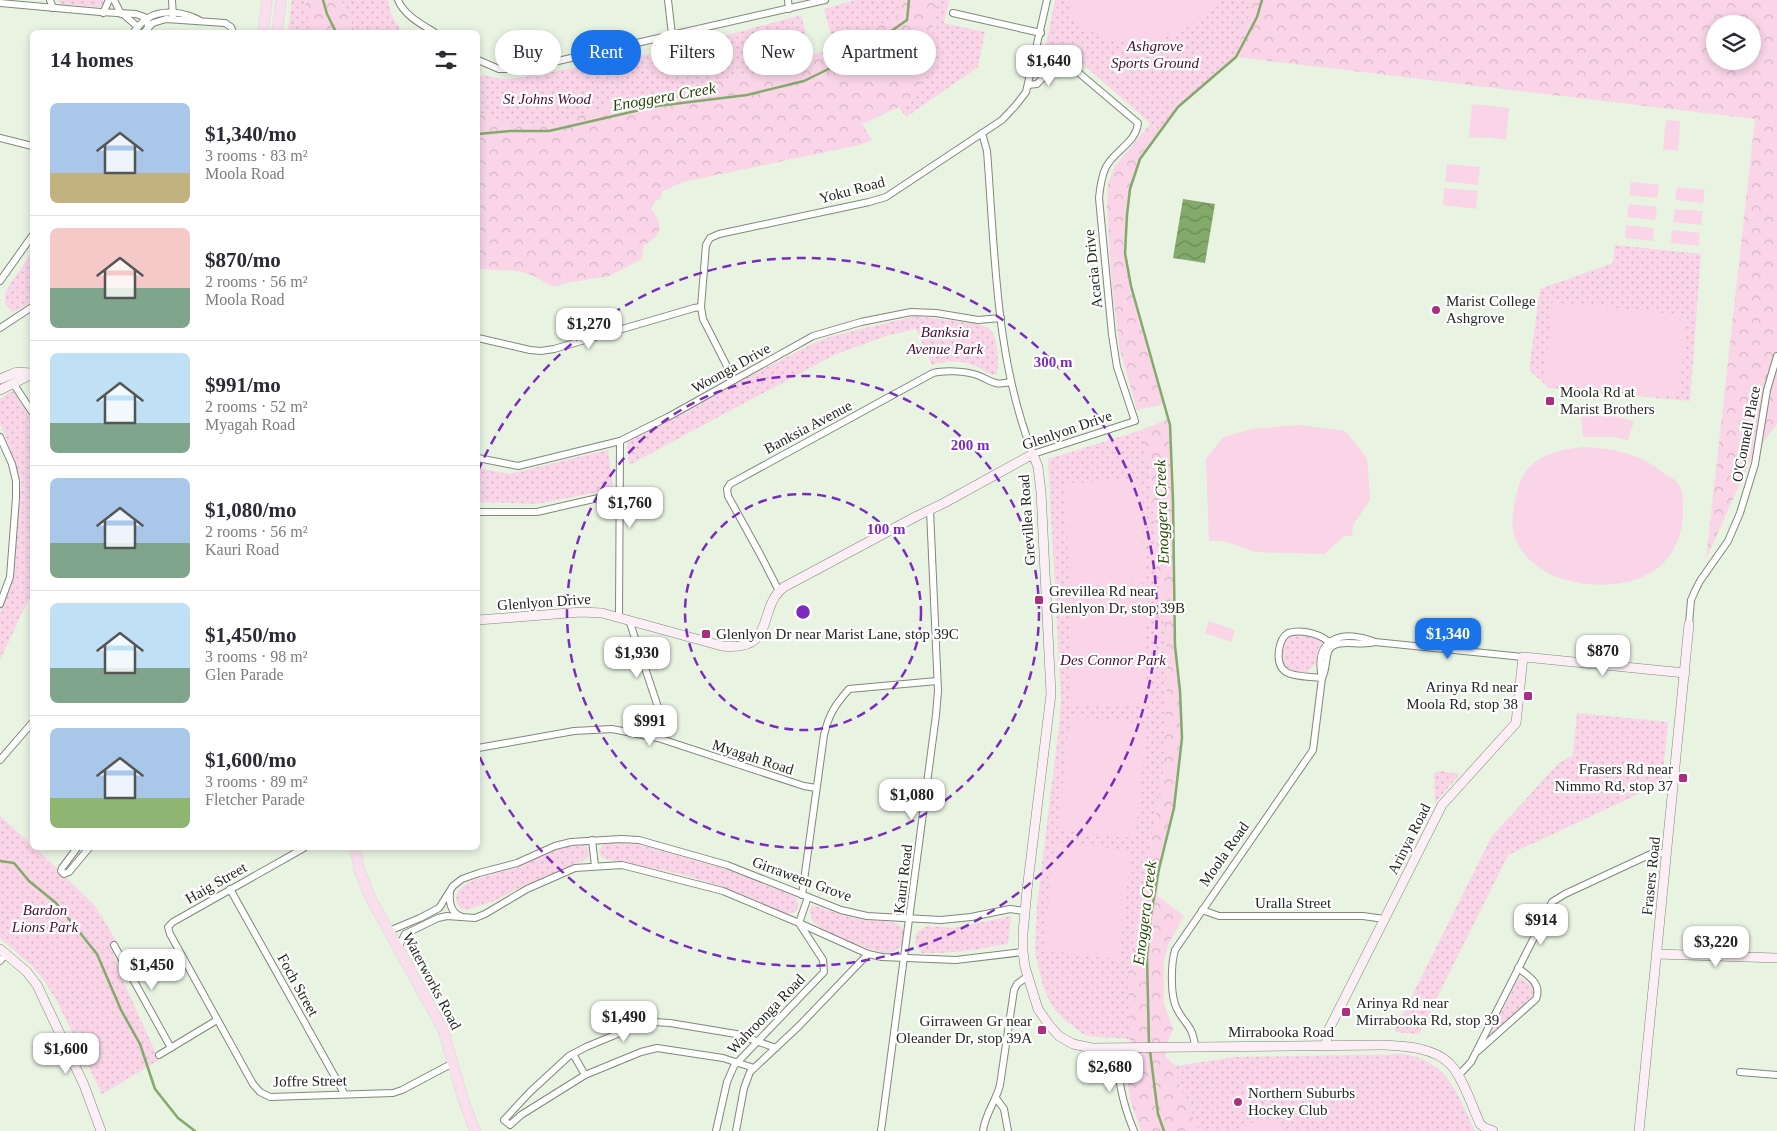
<!DOCTYPE html>
<meta charset="utf-8">
<style>
body{margin:0;font-family:Georgia,serif;background:#f7f7f7;color:#2b2b33;height:100vh;display:flex;flex-direction:column;font-size:19px;white-space:nowrap}
*{box-sizing:border-box;margin:0}
p{font-size:16px;color:#7c7c81}
.icon{flex:none;width:28px;height:28px;fill:none;stroke:currentColor;stroke-width:2;stroke-linecap:round;stroke-linejoin:round}
.map{position:relative;flex:1;overflow:hidden}
.side{position:absolute;left:30px;top:30px;width:450px;height:820px;display:flex;flex-direction:column;background:#fff;border-radius:8px;box-shadow:0 2px 8px #0003}
.side>*{flex:none}
.hud{position:absolute;left:495px;top:30px;width:475px;height:45px;display:flex;gap:10px}
.buttons{position:absolute;left:1706px;top:15px;display:grid;gap:10px}
.buttons a{display:grid;place-items:center;width:55px;height:55px;border-radius:50%;background:#fff;box-shadow:0 2px 8px #0003;font-size:25px}
.price{position:absolute;translate:-50% -42px;padding:0 11px;border-radius:10px;background:#fff;color:#222;font-size:16px;line-height:32px;filter:drop-shadow(0 1px 2px #0008)}
.price::after{content:'';position:absolute;left:50%;top:30px;width:15px;height:11px;margin-left:-8px;background:inherit;clip-path:polygon(0 0,100% 0,50% 100%)}
.price.active{background:#1a73e8;color:#fff}
ul{padding:0;list-style:none}
li{display:flex;align-items:center;gap:15px;height:125px;padding:0 20px}
li+li{border-top:1px solid #e1e1e2}
li span{display:grid;place-items:center;flex:none;width:140px;height:100px;border-radius:8px;color:#555}
li>.icon{margin-inline-start:auto}
span .icon{width:60px;height:60px;fill:#fffc;stroke-width:1}
li b{font-size:21px}
h2{display:flex;justify-content:space-between;align-items:center;height:60px;padding:0 20px;font-size:21px}
.pill{padding:0 18px;border-radius:22px;background:#fff;box-shadow:0 2px 8px #0003;font-size:18px;line-height:45px}
.pill.active{background:#1a73e8;color:#fff}
.map>svg:first-child{display:block}
</style>
<div class="map">
<svg width="1777" height="1131" viewBox="0 0 1777 1131">
<defs>
<pattern id="grass-dots" width="8" height="8" patternUnits="userSpaceOnUse" patternTransform="scale(1.25)"><rect width="8" height="8" fill="#f9d5e7"/><path d="M2 2h.1M6 6h.1" fill="none" stroke="#d5b7c6" stroke-width="1.8" stroke-linecap="round"/></pattern>
<pattern id="forest-crowns" width="20" height="18" patternUnits="userSpaceOnUse" patternTransform="scale(1.25)"><rect width="20" height="18" fill="#f9d5e7"/><path d="M2 6a3 3 0 1 1 6 0M12 15a3 3 0 1 1 6 0" fill="none" stroke="#d5b7c6"/></pattern>
<pattern id="water-waves" width="16" height="10" patternUnits="userSpaceOnUse" patternTransform="scale(1.25)"><rect width="16" height="10" fill="#83aa6b"/><path d="M0 5q4-4 8 0t8 0" fill="none" stroke="#6b8a58"/></pattern>
</defs>
<rect width="100%" height="100%" fill="#e8f3e2"/>
<g fill="url(#grass-dots)">
<polygon points="57,0 106,0 104,5 99,7 61,4"/>
<polygon points="292,0 305,0 311,32 288,32"/>
<polygon points="341,0 388,0 391,14 402,32 355,32"/>
<polygon points="855,0 901,0 900,14 835,51 771,72 707,82 625,101 550,125 509,124 478,114 478,77 484,75 502,79 517,78 673,50 801,15 811,55 835,49 824,9"/>
<polygon points="937,0 949,0 944,23 985,32 978,67 906,117 899,107 917,96 929,55"/>
<path d="M1055,0H1251L1236,57L1178,107L1160,132L1075,57C1058,49 1055,61 1042,66Z"/>
<polygon points="1615,245 1701,254 1690,401 1549,388 1529,370 1540,289 1613,263"/>
<polygon points="32,252 32,302 13,312 5,304 5,294 10,284"/>
<path d="M916,316L978,324C984,326 988,327 992,332C997,339 1000,367 996,375C989,375 984,370 978,367C964,360 946,360 932,365L916,329L889,335L834,355L629,465L627,439L816,342L832,336Z"/>
<polygon points="11,391 14,392 32,421 32,595 23,611 0,660 0,613 13,581 21,480 0,423 0,399"/>
<polygon points="1142,430 1149,466 1168,661 1163,773 1128,973 1130,1039 1086,1036 1066,1021 1054,1009 1044,990 1035,953 1037,905 1059,726 1061,698 1048,459"/>
<polygon points="608,450 613,489 537,504 478,502 478,468 509,474"/>
<path d="M1294,635C1303,635 1315,636 1322,643L1318,661L1307,672L1292,671L1284,665C1280,654 1281,639 1294,635Z"/>
<polygon points="1577,713 1668,722 1662,783 1508,855 1419,1034 1394,1032 1492,836 1558,764 1573,755"/>
<polygon points="1441,771 1460,774 1435,803 1434,775 1435,772"/>
<polygon points="0,816 32,845 32,848 36,848 96,907 117,942 111,947 124,983 159,1060 102,1094 57,1001 43,979 30,964 0,938"/>
<polygon points="613,843 637,844 726,869 796,896 798,903 797,911 788,914 720,886 681,874 602,858 599,852 603,844"/>
<path d="M584,845C594,852 586,863 576,863L517,889L492,902L465,910C461,909 459,907 457,903C449,879 505,872 518,867C533,861 546,852 561,848C568,846 576,846 584,845Z"/>
<path d="M815,906C835,912 855,920 876,921C883,921 893,921 899,925C913,934 901,954 885,953C868,949 828,936 816,924C812,921 810,916 810,910L811,907Z"/>
<path d="M1011,916L1008,944C979,949 951,954 922,953L915,944L916,935L918,931L927,926L953,928Z"/>
<polygon points="1521,978 1532,986 1534,992 1532,998 1489,1037 1518,979"/>
<path d="M1404,1054C1414,1056 1424,1059 1433,1065C1453,1077 1465,1111 1475,1131H1199L1178,1081L1176,1066L1235,1057Z"/>
</g>
<g fill="url(#forest-crowns)" fill-rule="evenodd">
<polygon points="305,0 341,0 355,32 311,32"/>
<path d="M901,0H937L929,55L917,96L899,107L862,124L872,140L859,145L683,182L663,191L660,199L656,200L651,209C664,225 663,235 644,245L642,259L609,276L567,283L558,286H551L534,276L519,271L478,269V114L509,124L550,125L625,101L707,82L771,72L809,60L835,51L899,14Z"/>
<path d="M1251,0H1777V424L1751,459L1706,559L1755,119L1236,57ZM1715,24H1752V61H1715Z"/>
<polygon points="1150,124 1160,132 1140,159 1130,189 1125,253 1131,286 1164,404 1137,410 1120,350 1112,287 1107,205 1108,183 1115,166"/>
<polygon points="1168,419 1173,501 1175,646 1180,691 1182,738 1174,808 1159,869 1158,896 1184,916 1169,943 1164,960 1164,1005 1173,1029 1167,1044 1165,1056 1176,1066 1178,1081 1199,1131 1141,1131 1130,1100 1127,1075 1130,1059 1128,973 1163,773 1168,661 1149,466 1142,430"/>
</g>
<g fill="#f9d5e7">
<path d="M1067,0H1217C1191,37 1129,57 1089,30C1077,22 1069,15 1067,0Z"/>
<polygon points="1472,104 1509,108 1506,140 1487,137 1486,138 1469,137"/>
<polygon points="1666,120 1680,121 1678,151 1663,149"/>
<polygon points="1447,164 1480,167 1478,185 1445,181"/>
<polygon points="1631,182 1659,185 1657,198 1629,195"/>
<polygon points="1677,187 1705,190 1703,203 1675,200"/>
<polygon points="1444,188 1478,191 1476,209 1443,205"/>
<polygon points="1629,204 1657,207 1655,220 1627,217"/>
<polygon points="1675,209 1703,211 1701,225 1673,222"/>
<polygon points="1626,225 1654,228 1653,241 1625,238"/>
<polygon points="1672,230 1700,233 1699,246 1671,243"/>
<polygon points="1552,302 1687,315 1679,397 1544,384"/>
<polygon points="1581,414 1606,414 1634,421 1628,440 1613,437 1583,437"/>
<polygon points="1299,425 1345,431 1367,458 1370,500 1353,525 1352,536 1344,536 1325,554 1255,552 1224,541 1209,541 1206,459 1223,437 1253,429"/>
<path d="M1583,447C1617,449 1637,453 1664,473C1669,476 1676,480 1679,485C1683,492 1683,500 1683,507C1684,543 1667,571 1631,581C1592,591 1534,582 1516,540C1510,527 1513,509 1516,496C1519,481 1526,467 1540,459C1553,451 1568,449 1583,447Z"/>
<polygon points="1142,481 1144,583 1069,585 1066,483"/>
<polygon points="1144,595 1147,705 1071,706 1069,596"/>
<polygon points="1209,621 1235,630 1231,642 1205,633"/>
<polygon points="1070,716 1147,724 1135,838 1058,830"/>
<polygon points="1055,842 1131,851 1119,959 1043,950"/>
<polygon points="1278,1119 1280,1131 1244,1131 1243,1124"/>
</g>
<polygon fill="url(#water-waves)" points="1183,199 1215,204 1205,263 1173,258"/>
<g fill="none" stroke-linecap="round" stroke-linejoin="round">
<g stroke="#83aa6b" stroke-width="2.5">
<polyline points="323,0 327,14 336,32"/>
<polyline points="478,134 510,131 549,131 657,106 747,95 804,81 857,55 907,20 909,0"/>
<polyline points="0,861 14,863 29,881 56,903 97,954 121,1010 140,1044 155,1089 178,1118 195,1131"/>
<polyline points="1149,1045 1147,957 1151,915 1159,869 1174,808 1182,738 1180,691 1175,646 1173,501 1170,425 1131,286 1125,253 1127,215 1130,189 1140,159 1178,107 1236,57 1257,17 1262,0"/>
<polyline points="1150,1051 1158,1114 1164,1131"/>
</g>
<defs>
<g id="street">
<polyline points="50,0 53,8"/>
<polyline points="114,0 121,14"/>
<polyline points="172,0 173,16"/>
<path d="M398,0C404,15 421,24 434,32"/>
<polyline points="668,0 672,35"/>
<polyline points="788,0 789,9"/>
<polyline points="0,3 100,12 136,14 147,18 148,28"/>
<polyline points="103,13 109,0"/>
<polyline points="953,13 1041,33"/>
<polyline points="123,14 138,27"/>
<path d="M134,32C138,27 142,21 148,18C162,9 185,12 199,20"/>
<polyline points="144,32 153,23 166,19 225,23 231,27 233,32"/>
<polyline points="478,60 499,69 523,69 825,0"/>
<path d="M982,133L987,151C995,251 995,359 1033,454L1135,421L1117,367L1112,335L1099,198C1100,188 1101,177 1106,167C1114,151 1136,143 1138,123L1066,62L1056,64L1037,84L1028,85"/>
<polyline points="0,138 32,146"/>
<polyline points="0,281 32,236"/>
<polyline points="0,328 32,307"/>
<polyline points="478,338 530,350 541,351 554,349 694,308 701,307"/>
<polyline points="734,380 703,319 701,307 706,245 710,238 719,234 869,202 886,197 1002,120 1016,105 1026,92 1047,0"/>
<polyline points="13,383 32,412"/>
<polyline points="0,437 12,464 16,481 16,498 10,577 0,604"/>
<polyline points="478,458 518,466 620,441 668,417 813,336 861,322 911,312 936,313 978,320 1001,318"/>
<polyline points="478,512 537,512 620,493"/>
<path d="M779,591L760,554L728,496L727,489L730,484L933,373C944,370 966,371 977,375C993,381 992,386 1011,382"/>
<polyline points="619,616 620,441"/>
<polyline points="629,620 662,719 662,725 658,738"/>
<polyline points="1689,624 1691,600 1695,591 1700,581 1728,541 1740,513 1755,464 1767,390 1777,356"/>
<path d="M1322,678C1300,675 1275,680 1279,650C1280,643 1282,637 1288,633C1304,629 1321,634 1333,645"/>
<path d="M1322,678C1327,669 1325,658 1329,650C1336,637 1361,647 1375,642"/>
<polyline points="478,748 574,731 612,729 658,738 804,786 816,788"/>
<polyline points="0,760 32,723"/>
<polyline points="592,840 595,866"/>
<polyline points="77,848 62,868 61,871 64,874 69,872 89,848"/>
<polyline points="304,848 173,922 168,927 170,934 253,1084 260,1092 270,1097 393,1093 402,1090 453,1063"/>
<polyline points="230,889 344,1093"/>
<path d="M450,893C449,903 451,912 460,916"/>
<path d="M802,895L824,735C829,714 835,705 849,689L937,681"/>
<polyline points="1202,910 1219,916 1363,916 1384,919"/>
<polyline points="389,931 420,918 439,908 453,886 462,879 479,873 517,863 555,846 571,842 621,839 639,840 727,865 841,910 867,916 941,920 971,917 1010,909 1024,911"/>
<polyline points="114,945 171,1048"/>
<polyline points="398,948 405,934 438,918 447,916 475,918 485,914 527,889 575,868 622,865 723,891 799,923 868,954 882,957 956,960 1023,952"/>
<polyline points="0,961 6,954"/>
<path d="M1195,1047C1193,1025 1185,1025 1177,1009C1170,996 1171,964 1175,950L1313,750L1322,678C1313,637 1344,629 1375,642L1523,657"/>
<path d="M1116,1048C1119,1081 1121,1100 1134,1131"/>
<path d="M1478,1051L1536,999C1542,984 1529,976 1518,968"/>
<polyline points="573,1054 585,1075"/>
<polyline points="159,1055 217,1020"/>
<polyline points="754,1068 723,1058 657,1048 641,1052 585,1075 521,1115 510,1125 504,1120 530,1092 569,1056 586,1047 639,1025 654,1022 670,1023 736,1034 776,1048"/>
<polyline points="1740,1072 1777,1075"/>
<polyline points="1458,1076 1471,1062 1552,902 1565,894 1651,854 1667,853"/>
<polyline points="996,1098 1004,1109 1008,1131"/>
<polyline points="716,1131 727,1082 734,1066 824,972 823,960 799,923 808,897"/>
<polyline points="736,1131 744,1088 750,1072 799,1026 868,954"/>
<polyline points="881,1131 936,715 938,691 930,510"/>
<path d="M983,1131C985,1114 996,1101 1000,1085L1014,990L1017,984L1028,976"/>
</g>
<g id="secondary">
<polyline points="0,379 17,372 31,373"/>
<polyline points="0,390 32,374"/>
<path d="M478,620L581,612L602,613L722,646C778,652 756,608 784,587L917,516L944,503L1033,454L1038,467L1041,492L1051,694L1027,890L1023,933V952L1025,967L1038,1009L1049,1025L1059,1036L1073,1044L1092,1048L1382,1045C1404,1046 1435,1047 1451,1065C1463,1078 1473,1108 1480,1124L1485,1128L1493,1131"/>
<polyline points="0,949 27,972 37,985 84,1085 101,1131"/>
<polyline points="1657,954 1777,958"/>
<polyline points="1326,1046 1328,1031 1442,805 1516,723 1523,657 1685,673"/>
<polyline points="1639,1131 1689,624"/>
</g>
<g id="primary">
<polyline points="263,32 267,0"/>
<polyline points="277,32 281,0"/>
<polyline points="355,848 359,869 370,897 443,1029 464,1102 475,1131"/>
</g>
</defs>
<use href="#street" stroke="#7f8979" stroke-width="8"/>
<use href="#secondary" stroke="#7f8979" stroke-width="10"/>
<use href="#primary" stroke="#d7d8d7" stroke-width="11"/>
<use href="#street" stroke="#fff" stroke-width="6"/>
<use href="#secondary" stroke="#fceef5" stroke-width="9"/>
<use href="#primary" stroke="#f9deec" stroke-width="10"/>
</g>
<g fill="none" stroke="#7b2cbf" stroke-width="2.5" stroke-dasharray="9 6">
<circle cx="803" cy="612" r="118"/>
<circle cx="803" cy="612" r="236"/>
<path d="M478 471A354 354 0 1 1 478 753"/>
</g>
<g fill="#ac2e7f" stroke="#fff" stroke-width="2">
<circle cx="1436" cy="310" r="5"/>
<rect x="1545" y="396" width="10" height="10" rx="2.5"/>
<rect x="1034" y="595" width="10" height="10" rx="2.5"/>
<rect x="701" y="629" width="10" height="10" rx="2.5"/>
<rect x="1523" y="691" width="10" height="10" rx="2.5"/>
<rect x="1678" y="773" width="10" height="10" rx="2.5"/>
<rect x="1341" y="1007" width="10" height="10" rx="2.5"/>
<rect x="1037" y="1025" width="10" height="10" rx="2.5"/>
<circle cx="1238" cy="1102" r="5"/>
</g>
<g text-anchor="middle" stroke-width="4.5" stroke-linejoin="round" paint-order="stroke">
<g font-size="15" font-style="italic" fill="#4a0c34" stroke="#fff">
<text x="1155" y="51">Ashgrove<tspan x="1155" dy="17">Sports Ground</tspan></text>
<text x="547" y="104">St Johns Wood</text>
<text x="945" y="337">Banksia<tspan x="945" dy="17">Avenue Park</tspan></text>
<text x="1113" y="665">Des Connor Park</text>
<text x="45" y="915">Bardon<tspan x="45" dy="17">Lions Park</tspan></text>
</g>
<g font-size="15" fill="#232721" stroke="#fff">
<text transform="translate(852 190) rotate(-15)" y="5">Yoku Road</text>
<text transform="translate(1093 269) rotate(-96)" y="5">Acacia Drive</text>
<text transform="translate(731 368) rotate(-29)" y="5">Woonga Drive</text>
<text transform="translate(808 427) rotate(-28)" y="5">Banksia Avenue</text>
<text transform="translate(1067 430) rotate(-19)" y="5">Glenlyon Drive</text>
<text transform="translate(1746 434) rotate(-79)" y="5">O'Connell Place</text>
<text transform="translate(1027 520) rotate(-94)" y="5">Grevillea Road</text>
<text transform="translate(544 602) rotate(-4)" y="5">Glenlyon Drive</text>
<text transform="translate(753 757) rotate(18)" y="5">Myagah Road</text>
<text transform="translate(1409 839) rotate(-63)" y="5">Arinya Road</text>
<text transform="translate(1224 854) rotate(-55)" y="5">Moola Road</text>
<text transform="translate(1651 876) rotate(-84)" y="5">Frasers Road</text>
<text transform="translate(802 879) rotate(20)" y="5">Girraween Grove</text>
<text transform="translate(903 879) rotate(-83)" y="5">Kauri Road</text>
<text transform="translate(216 883) rotate(-30)" y="5">Haig Street</text>
<text x="1293" y="908">Uralla Street</text>
<text transform="translate(432 981) rotate(62)" y="5">Waterworks Road</text>
<text transform="translate(298 985) rotate(61)" y="5">Foch Street</text>
<text transform="translate(766 1014) rotate(-46)" y="5">Wahroonga Road</text>
<text x="1281" y="1037">Mirrabooka Road</text>
<text transform="translate(310 1081) rotate(-1)" y="5">Joffre Street</text>
</g>
<g font-size="15" fill="#232721" stroke="#fff" text-anchor="start">
<text x="1446" y="306">Marist College<tspan x="1446" dy="17">Ashgrove</tspan></text>
<text x="1560" y="397">Moola Rd at<tspan x="1560" dy="17">Marist Brothers</tspan></text>
<text x="1049" y="596">Grevillea Rd near<tspan x="1049" dy="17">Glenlyon Dr, stop 39B</tspan></text>
<text x="716" y="639">Glenlyon Dr near Marist Lane, stop 39C</text>
<text x="1518" y="692" text-anchor="end">Arinya Rd near<tspan x="1518" dy="17">Moola Rd, stop 38</tspan></text>
<text x="1673" y="774" text-anchor="end">Frasers Rd near<tspan x="1673" dy="17">Nimmo Rd, stop 37</tspan></text>
<text x="1356" y="1008">Arinya Rd near<tspan x="1356" dy="17">Mirrabooka Rd, stop 39</tspan></text>
<text x="1032" y="1026" text-anchor="end">Girraween Gr near<tspan x="1032" dy="17">Oleander Dr, stop 39A</tspan></text>
<text x="1248" y="1098">Northern Suburbs<tspan x="1248" dy="17">Hockey Club</tspan></text>
</g>
<g font-size="16" font-style="italic" fill="#234700" stroke="#fff">
<text transform="translate(664 96) rotate(-10)" y="6">Enoggera Creek</text>
<text transform="translate(1161 512) rotate(-92)" y="6">Enoggera Creek</text>
<text transform="translate(1144 913) rotate(-83)" y="6">Enoggera Creek</text>
</g>
</g>
<circle cx="803" cy="612" r="8" fill="#7b2cbf" stroke="#fff" stroke-width="2.5"/>
<g font-size="15" text-anchor="middle" font-weight="bold" fill="#7b2cbf" stroke="#fff" stroke-width="4.5" stroke-linejoin="round" paint-order="stroke">
<text x="1053" y="367">300 m</text>
<text x="970" y="450">200 m</text>
<text x="886" y="534">100 m</text>
</g>
</svg>
<div class="buttons">
<a><svg class="icon" aria-label="layers" viewBox="0 0 24 24"><path d="M12 4l9 5-9 5-9-5zM3 14l9 5 9-5"/></svg></a>
</div>
<b class="price" style="left:1049px;top:87px">$1,640</b>
<b class="price" style="left:589px;top:350px">$1,270</b>
<b class="price" style="left:630px;top:529px">$1,760</b>
<b class="price active" style="left:1448px;top:660px">$1,340</b>
<b class="price" style="left:1603px;top:677px">$870</b>
<b class="price" style="left:637px;top:679px">$1,930</b>
<b class="price" style="left:650px;top:747px">$991</b>
<b class="price" style="left:912px;top:821px">$1,080</b>
<b class="price" style="left:1541px;top:946px">$914</b>
<b class="price" style="left:1716px;top:968px">$3,220</b>
<b class="price" style="left:152px;top:991px">$1,450</b>
<b class="price" style="left:624px;top:1043px">$1,490</b>
<b class="price" style="left:66px;top:1075px">$1,600</b>
<b class="price" style="left:1110px;top:1093px">$2,680</b>
<div class="hud">
<a class="pill">Buy</a>
<a class="pill active">Rent</a>
<a class="pill">Filters</a>
<a class="pill">New</a>
<a class="pill">Apartment</a>
</div>
<section class="side">
<h2>14 homes<svg class="icon" aria-label="filters" viewBox="0 0 24 24"><path d="M4 7h16M4 17h16"/><circle cx="9" cy="7" r="2"/><circle cx="15" cy="17" r="2"/></svg></h2>
<ul>
<li><span style="background:linear-gradient(#a9c7e8 70%,#c2b280 0)"><svg class="icon" aria-label="home" viewBox="0 0 24 24"><path d="M3 11l9-7 9 7M6 9v11h12V9"/></svg></span><div><b>$1,340/mo</b><p>3 rooms · 83 m²</p><p>Moola Road</p></div></li>
<li><span style="background:linear-gradient(#f6c9c9 60%,#7fa58c 0)"><svg class="icon" aria-label="home" viewBox="0 0 24 24"><path d="M3 11l9-7 9 7M6 9v11h12V9"/></svg></span><div><b>$870/mo</b><p>2 rooms · 56 m²</p><p>Moola Road</p></div></li>
<li><span style="background:linear-gradient(#bfe0f5 70%,#7fa58c 0)"><svg class="icon" aria-label="home" viewBox="0 0 24 24"><path d="M3 11l9-7 9 7M6 9v11h12V9"/></svg></span><div><b>$991/mo</b><p>2 rooms · 52 m²</p><p>Myagah Road</p></div></li>
<li><span style="background:linear-gradient(#a9c7e8 65%,#7fa58c 0)"><svg class="icon" aria-label="home" viewBox="0 0 24 24"><path d="M3 11l9-7 9 7M6 9v11h12V9"/></svg></span><div><b>$1,080/mo</b><p>2 rooms · 56 m²</p><p>Kauri Road</p></div></li>
<li><span style="background:linear-gradient(#bfe0f5 65%,#7fa58c 0)"><svg class="icon" aria-label="home" viewBox="0 0 24 24"><path d="M3 11l9-7 9 7M6 9v11h12V9"/></svg></span><div><b>$1,450/mo</b><p>3 rooms · 98 m²</p><p>Glen Parade</p></div></li>
<li><span style="background:linear-gradient(#a9c7e8 70%,#8fb573 0)"><svg class="icon" aria-label="home" viewBox="0 0 24 24"><path d="M3 11l9-7 9 7M6 9v11h12V9"/></svg></span><div><b>$1,600/mo</b><p>3 rooms · 89 m²</p><p>Fletcher Parade</p></div></li>
</ul>
</section>
</div>
